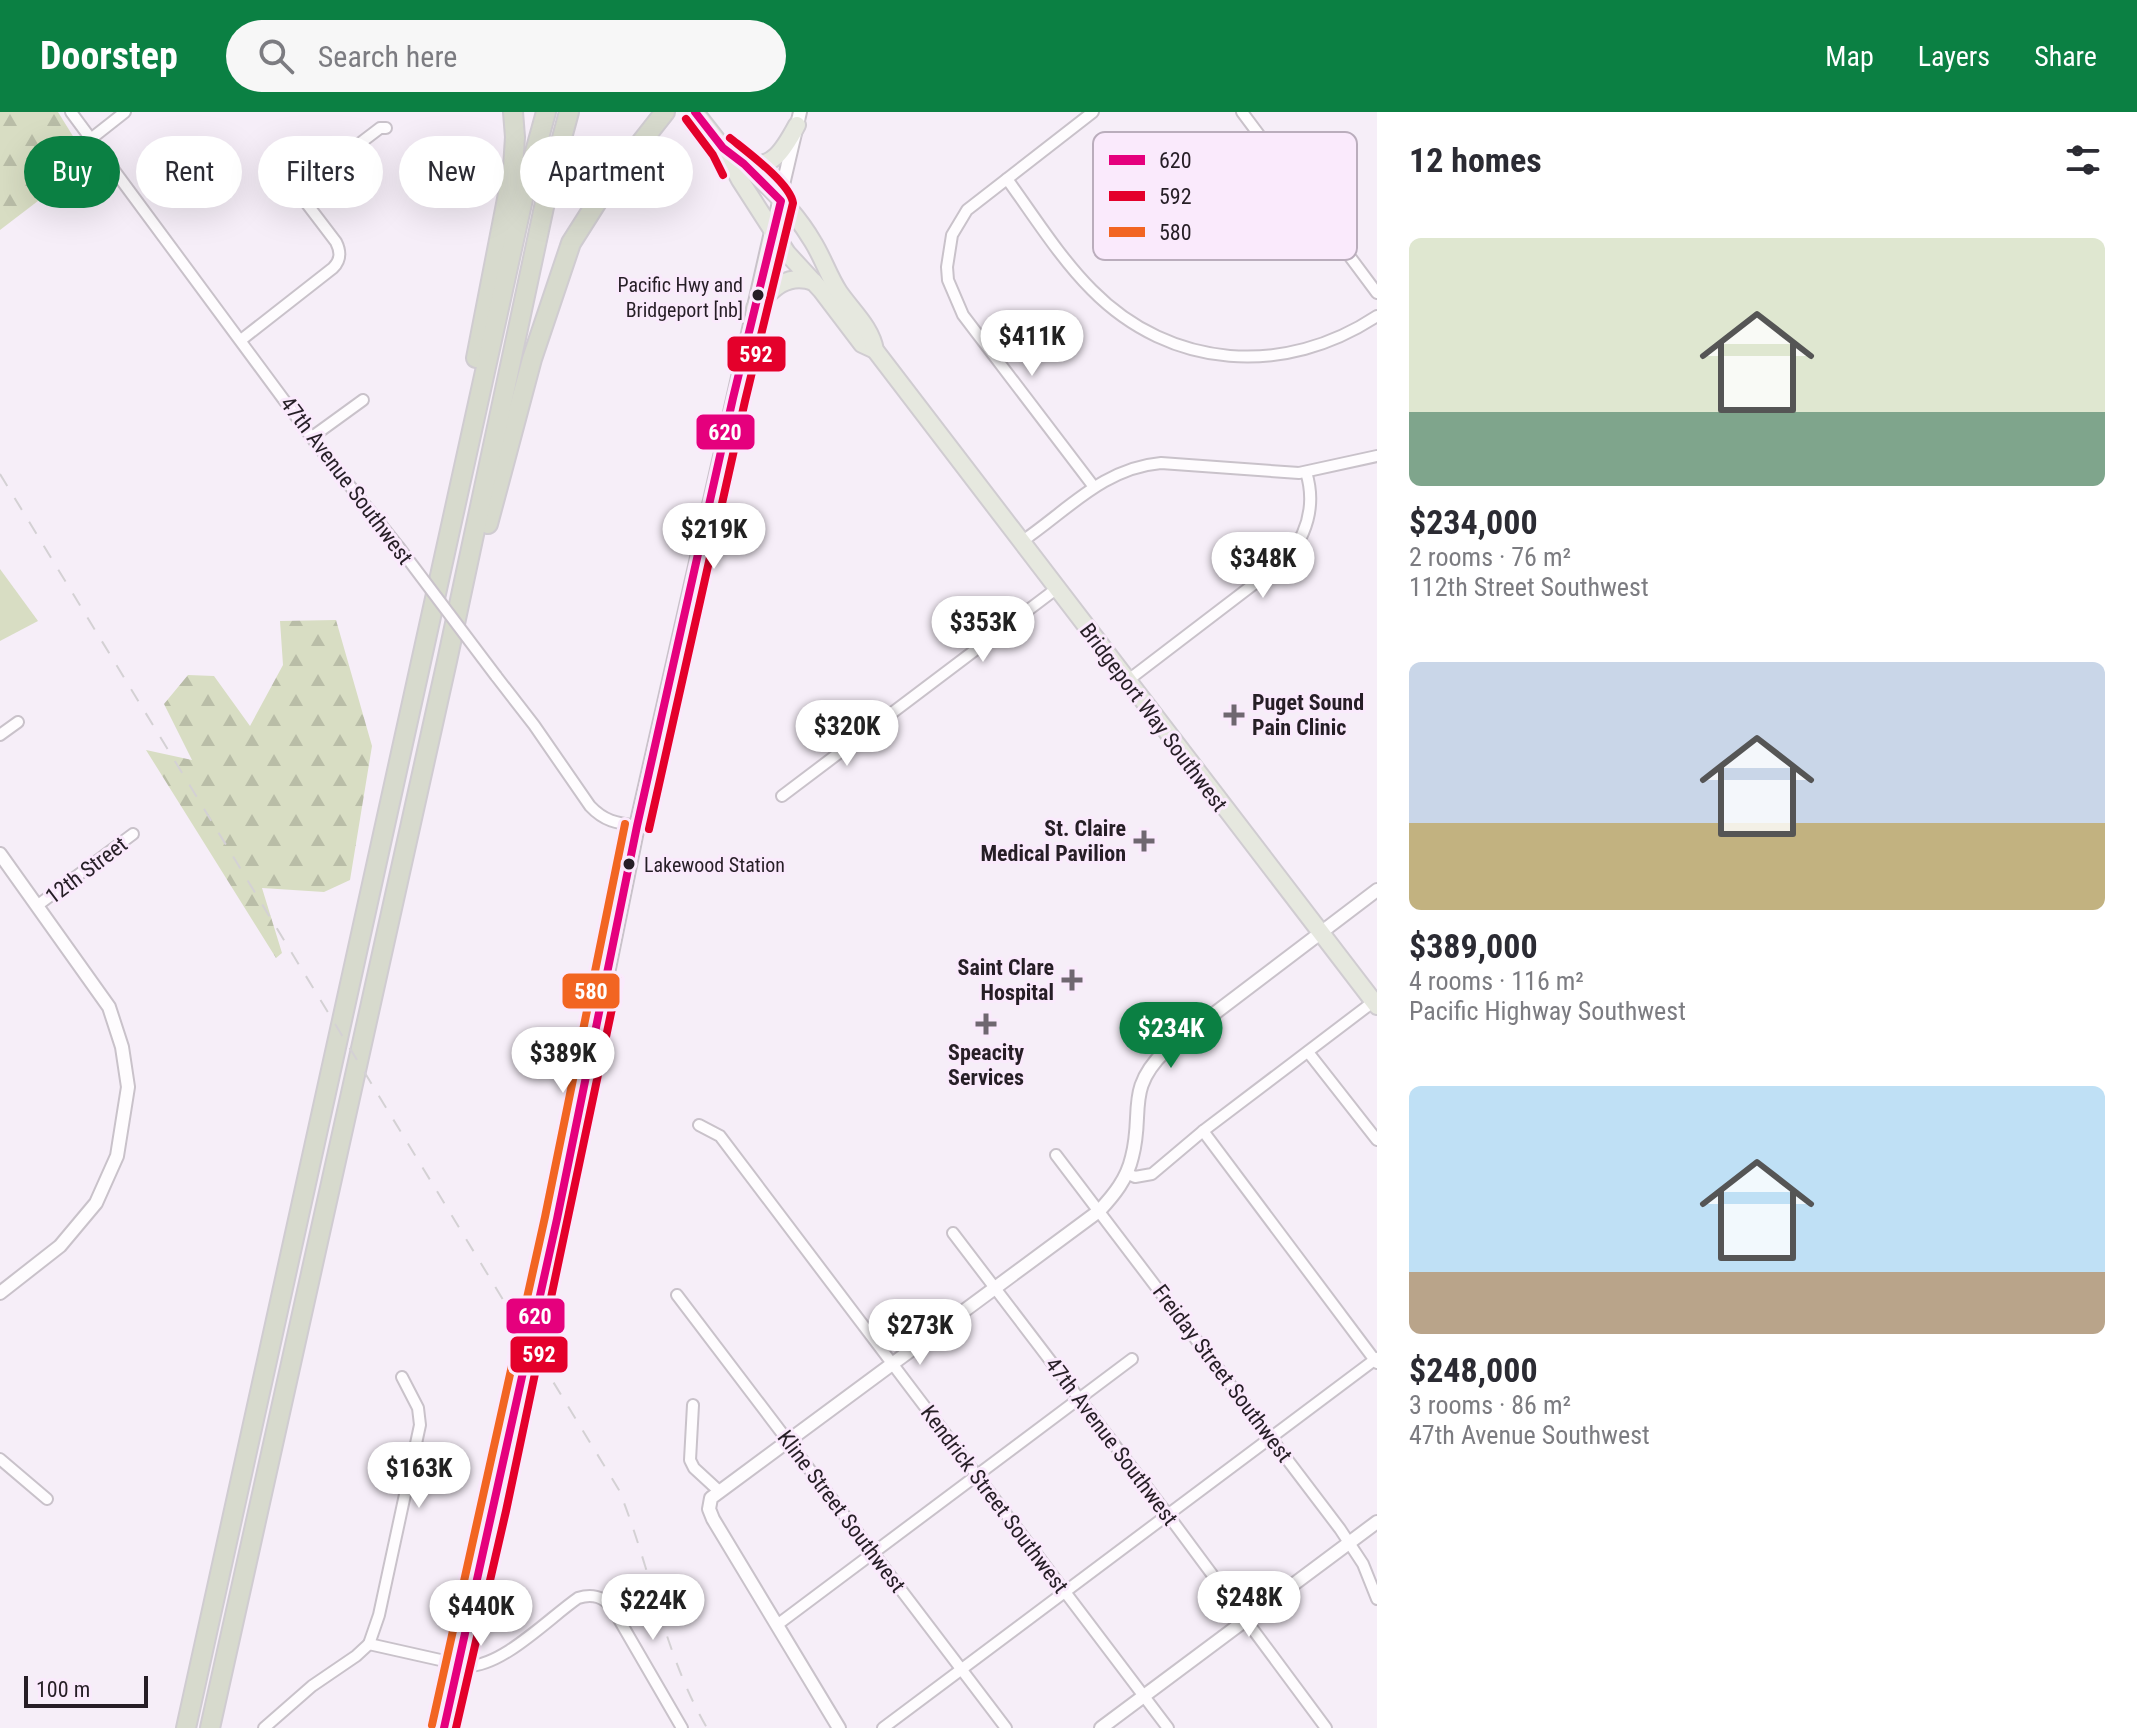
<!DOCTYPE html>
<meta charset="utf-8">
<style>
body{margin:0;font-family:"Roboto Condensed",sans-serif;background:#f7f7f7;color:#2b2b33;height:100vh;display:flex;flex-direction:column;font-size:30px;white-space:nowrap}
*{box-sizing:border-box;margin:0}
p{font-size:26px;color:#7c7c81}
.icon{flex:none;width:44px;height:44px;fill:none;stroke:currentColor;stroke-width:2;stroke-linecap:round;stroke-linejoin:round}
.map{position:relative;flex:1;overflow:hidden}
.side{display:flex;flex-direction:column;background:#fff;width:760px}
.side>*{flex:none}
.hud{position:absolute;left:24px;top:24px;width:760px;height:72px;display:flex;gap:16px}
.scale{position:absolute;left:24px;bottom:20px;width:124px;box-sizing:border-box;padding-left:8px;border:4px solid #261e26;border-top:0;font-size:22px;line-height:28px;white-space:nowrap;color:#261e26;-webkit-text-stroke:6px #faeafc;paint-order:stroke}
.price{position:absolute;translate:-50% -68px;padding:0 18px;border-radius:28px;background:#fff;color:#222;font-size:26px;line-height:52px;filter:drop-shadow(0 2px 4px #0008)}
.price::after{content:'';position:absolute;left:50%;top:48px;width:24px;height:18px;margin-left:-12px;background:inherit;clip-path:polygon(0 0,100% 0,50% 100%)}
.price.active{background:#0b8043;color:#fff}
ul{padding:0;list-style:none}
li{display:grid;align-content:center;gap:16px;height:424px;padding:0 32px}
li span{display:grid;place-items:center;height:248px;border-radius:12px;color:#555}
li>.icon{margin-inline-start:auto}
span .icon{width:144px;height:144px;fill:#fffc;stroke-width:1}
li b{font-size:34px}
h2{display:flex;justify-content:space-between;align-items:center;height:96px;padding:0 32px;font-size:34px}
.tag{padding:0 28px;border-radius:36px;background:#fff;box-shadow:0 8px 32px #0002;font-size:28px;line-height:72px}
.tag.active{background:#0b8043;color:#fff}
header{display:flex;align-items:center;gap:48px;box-sizing:border-box;height:112px;padding:0 40px;background:#0b8043;color:#fff}
header strong{font-size:38px}
nav{display:flex;gap:44px;margin-inline-start:auto;font-size:28px}
.search{width:560px;height:72px;background:#f7f7f7;display:flex;align-items:center;gap:20px;box-sizing:border-box;padding:0 28px;border-radius:44px;color:#7c7c81;font-size:30px}
main{display:flex;flex:1;min-height:0}
.map>svg:first-child{display:block}
</style>
<header>
<strong>Doorstep</strong>
<div class="search"><svg class="icon" aria-label="search" viewBox="0 0 24 24"><circle cx="10" cy="10" r="6"/><path d="M15 15l6 6"/></svg>Search here</div>
<nav><a>Map</a><a>Layers</a><a>Share</a></nav>
</header>
<main>
<div class="map">
<svg width="1377" height="1616" viewBox="0 0 1377 1616">
<defs>
<pattern id="forest-firs" width="22" height="20" patternUnits="userSpaceOnUse" patternTransform="scale(2)"><rect width="22" height="20" fill="#d8ddc3"/><path d="M5 1l3.5 6h-7zM16 11l3.5 6h-7z" fill="#b9bda7"/></pattern>
</defs>
<rect width="100%" height="100%" fill="#f6eef8"/>
<polygon fill="#d8ddc3" points="0,457 38,509 0,529"/>
<g fill="url(#forest-firs)">
<polygon points="0,0 58,0 89,50 0,118"/>
<polygon points="336,508 372,634 350,768 324,780 262,776 282,841 276,846 146,638 192,648 164,592 188,563 214,564 250,614 283,553 280,509"/>
</g>
<g fill="none" stroke-linecap="round" stroke-linejoin="round">
<defs>
<g id="minor">
<polyline points="71,0 318,334 398,434"/>
<polyline points="1093,0 967,98 952,123 947,155 948,168 963,203 1094,375"/>
<polyline points="1242,0 1377,181"/>
<polyline points="92,26 125,0"/>
<path d="M1007,67C1034,104 1060,146 1092,178C1171,258 1285,265 1377,204"/>
<polyline points="1219,110 1285,59"/>
<path d="M241,228L333,156C341,148 341,140 336,130L301,84L300,77L380,16H386"/>
<polyline points="312,325 363,288"/>
<path d="M1021,430C1067,399 1103,356 1161,351L1299,361L1377,344"/>
<path d="M496,564L534,613L590,694C604,709 616,711 637,714"/>
<path d="M1127,569L1288,446C1308,420 1316,392 1306,360"/>
<polyline points="0,623 18,610"/>
<polyline points="782,684 1056,477"/>
<polyline points="38,793 133,722"/>
<polyline points="1308,940 1377,1028"/>
<polyline points="699,1013 720,1024 1168,1616"/>
<polyline points="1203,1019 1377,1251"/>
<polyline points="1056,1043 1340,1417 1363,1452 1377,1487"/>
<polyline points="1126,1061 1135,1065 1152,1062 1203,1019 1377,887"/>
<polyline points="953,1121 1168,1403 1326,1616"/>
<polyline points="677,1183 1006,1616"/>
<polyline points="693,1293 690,1348 694,1356 719,1379"/>
<polyline points="0,1347 47,1387"/>
<polyline points="777,1513 1132,1247"/>
<polyline points="369,1532 379,1503 420,1313 418,1296 402,1265"/>
<path d="M264,1616L312,1574L356,1544L369,1532L467,1554C502,1555 549,1506 578,1486C593,1481 604,1485 613,1497L682,1616"/>
<polyline points="883,1616 1377,1246"/>
</g>
<g id="tertiary">
<polyline points="772,120 800,0"/>
<polyline points="0,742 109,895 122,935 128,975 117,1044 96,1091 60,1134 0,1181"/>
<path d="M839,1616L713,1407L709,1397L711,1386L1099,1099C1114,1083 1127,1067 1132,1045C1144,1000 1125,978 1165,939L1377,778"/>
<polyline points="1101,1616 1377,1410"/>
</g>
<polyline id="secondary" points="444,1616 557,1107 637,714 772,120"/>
<g id="primary">
<polyline points="695,0 723,36 740,68 787,141 821,178 862,232 875,238"/>
<path d="M723,36C756,61 792,94 813,130C823,146 829,165 839,180C852,199 871,215 875,238L1377,894"/>
<path d="M744,52C773,59 785,35 797,13"/>
<path d="M755,196C772,177 787,160 814,170"/>
</g>
<g id="motorway">
<polyline points="476,246 513,56 515,25 513,0"/>
<polyline points="488,412 532,247 571,131 609,71 665,0"/>
<polyline points="186,1616 527,69 546,0"/>
<polyline points="210,1616 447,549 547,81 569,0"/>
</g>
</defs>
<use href="#minor" stroke="#c9c2ca" stroke-width="14"/>
<use href="#tertiary" stroke="#c9c2ca" stroke-width="16"/>
<use href="#secondary" stroke="#c9c2ca" stroke-width="18"/>
<use href="#primary" stroke="#d0ccd1" stroke-width="20"/>
<use href="#motorway" stroke="#d0ccd1" stroke-width="22"/>
<use href="#minor" stroke="#fefcfe" stroke-width="10"/>
<use href="#tertiary" stroke="#fefcfe" stroke-width="12"/>
<use href="#secondary" stroke="#f2f2ef" stroke-width="14"/>
<use href="#primary" stroke="#e6e8df" stroke-width="16"/>
<use href="#motorway" stroke="#d7dacd" stroke-width="18"/>
<path stroke="#d4d1d4" stroke-width="2" stroke-dasharray="14 14" stroke-linecap="butt" d="M0,362L619,1378C651,1457 664,1542 707,1616"/>
<defs>
<polyline id="minor-bridge" points="398,434 496,564"/>
</defs>
<use href="#minor-bridge" stroke="#c9c2ca" stroke-width="14" stroke-linecap="butt"/>
<use href="#minor-bridge" stroke="#fefcfe" stroke-width="10"/>
<defs>
<polyline id="bus-1" points="444,1616 557,1107 637,714 733,286 781,89 744,52 723,36 695,0"/>
<g id="bus-2">
<polyline points="686,7 713,43 723,63"/>
<path d="M649,717L745,289L793,91C790,71 746,39 730,26"/>
<polyline points="456,1616 506,1399 618,868"/>
</g>
<polyline id="bus-3" points="432,1613 545,1105 625,712"/>
</defs>
<use href="#bus-1" stroke="#faeafc" stroke-width="14"/>
<use href="#bus-2" stroke="#faeafc" stroke-width="14"/>
<use href="#bus-3" stroke="#faeafc" stroke-width="14"/>
<use href="#bus-1" stroke="#e5007d" stroke-width="8"/>
<use href="#bus-2" stroke="#e4002b" stroke-width="8"/>
<use href="#bus-3" stroke="#f26522" stroke-width="8"/>
</g>
<g fill="#261e26" stroke="#faeafc" stroke-width="3">
<circle cx="758" cy="183" r="7"/>
<circle cx="629" cy="752" r="7"/>
</g>
<g fill="#6f6770" stroke="#faeafc" stroke-width="3">
<path d="M1230 591h8v8h8v8h-8v8h-8v-8h-8v-8h8z"/>
<path d="M1140 717h8v8h8v8h-8v8h-8v-8h-8v-8h8z"/>
<path d="M1068 856h8v8h8v8h-8v8h-8v-8h-8v-8h8z"/>
<path d="M982 900h8v8h8v8h-8v8h-8v-8h-8v-8h8z"/>
</g>
<g text-anchor="middle" stroke-width="6" stroke-linejoin="round" paint-order="stroke">
<g font-size="20" fill="#261e26" stroke="#faeafc" text-anchor="end">
<text x="743" y="180">Pacific Hwy and<tspan x="743" dy="25">Bridgeport [nb]</tspan></text>
<text x="644" y="760" text-anchor="start">Lakewood Station</text>
</g>
<g font-size="22" fill="#261e26" stroke="#faeafc">
<text transform="translate(347 368) rotate(53)" y="8">47th Avenue Southwest</text>
<text transform="translate(1154 605) rotate(53)" y="8">Bridgeport Way Southwest</text>
<text transform="translate(86 758) rotate(-37)" y="8">12th Street</text>
<text transform="translate(1223 1261) rotate(53)" y="8">Freiday Street Southwest</text>
<text transform="translate(1112 1329) rotate(53)" y="8">47th Avenue Southwest</text>
<text transform="translate(995 1387) rotate(53)" y="8">Kendrick Street Southwest</text>
<text transform="translate(842 1399) rotate(53)" y="8">Kline Street Southwest</text>
</g>
<g font-size="22" font-weight="bold" fill="#261e26" stroke="#faeafc" text-anchor="end">
<text x="1252" y="598" text-anchor="start">Puget Sound<tspan x="1252" dy="25">Pain Clinic</tspan></text>
<text x="1126" y="724">St. Claire<tspan x="1126" dy="25">Medical Pavilion</tspan></text>
<text x="1054" y="863">Saint Clare<tspan x="1054" dy="25">Hospital</tspan></text>
<text x="986" y="948" text-anchor="middle">Speacity<tspan x="986" dy="25">Services</tspan></text>
</g>
</g>
<rect x="1093" y="20" width="264" height="128" rx="12" fill="#faeafc" stroke="#baadbc" stroke-width="2"/>
<rect x="1109" y="43" width="36" height="10" fill="#e5007d"/>
<rect x="1109" y="79" width="36" height="10" fill="#e4002b"/>
<rect x="1109" y="115" width="36" height="10" fill="#f26522"/>
<g font-size="22" fill="#261e26">
<text x="1159" y="56">620</text>
<text x="1159" y="92">592</text>
<text x="1159" y="128">580</text>
</g>
<g stroke="#faeafc" stroke-width="3">
<rect x="726" y="223" width="61" height="38" rx="8" fill="#e4002b"/>
<rect x="695" y="301" width="61" height="38" rx="8" fill="#e5007d"/>
<rect x="561" y="860" width="60" height="38" rx="8" fill="#f26522"/>
<rect x="505" y="1185" width="61" height="38" rx="8" fill="#e5007d"/>
<rect x="509" y="1223" width="60" height="39" rx="8" fill="#e4002b"/>
</g>
<g font-size="22" text-anchor="middle" font-weight="bold" fill="#fff">
<text x="756" y="250">592</text>
<text x="725" y="328">620</text>
<text x="591" y="887">580</text>
<text x="535" y="1212">620</text>
<text x="539" y="1250">592</text>
</g>
</svg>
<div class="scale">100 m</div>
<b class="price" style="left:1032px;top:266px">$411K</b>
<b class="price" style="left:714px;top:459px">$219K</b>
<b class="price" style="left:1263px;top:488px">$348K</b>
<b class="price" style="left:983px;top:552px">$353K</b>
<b class="price" style="left:847px;top:656px">$320K</b>
<b class="price active" style="left:1171px;top:958px">$234K</b>
<b class="price" style="left:563px;top:983px">$389K</b>
<b class="price" style="left:920px;top:1255px">$273K</b>
<b class="price" style="left:419px;top:1398px">$163K</b>
<b class="price" style="left:1249px;top:1527px">$248K</b>
<b class="price" style="left:653px;top:1530px">$224K</b>
<b class="price" style="left:481px;top:1536px">$440K</b>
<div class="hud">
<a class="tag active">Buy</a>
<a class="tag">Rent</a>
<a class="tag">Filters</a>
<a class="tag">New</a>
<a class="tag">Apartment</a>
</div>
</div>
<section class="side">
<h2>12 homes<svg class="icon" aria-label="filters" viewBox="0 0 24 24"><path d="M4 7h16M4 17h16"/><circle cx="9" cy="7" r="2"/><circle cx="15" cy="17" r="2"/></svg></h2>
<ul>
<li><span style="background:linear-gradient(#dfe7d0 70%,#7fa58c 0)"><svg class="icon" aria-label="home" viewBox="0 0 24 24"><path d="M3 11l9-7 9 7M6 9v11h12V9"/></svg></span><div><b>$234,000</b><p>2 rooms · 76 m²</p><p>112th Street Southwest</p></div></li>
<li><span style="background:linear-gradient(#c9d6e8 65%,#c2b280 0)"><svg class="icon" aria-label="home" viewBox="0 0 24 24"><path d="M3 11l9-7 9 7M6 9v11h12V9"/></svg></span><div><b>$389,000</b><p>4 rooms · 116 m²</p><p>Pacific Highway Southwest</p></div></li>
<li><span style="background:linear-gradient(#bfe0f5 75%,#b9a48a 0)"><svg class="icon" aria-label="home" viewBox="0 0 24 24"><path d="M3 11l9-7 9 7M6 9v11h12V9"/></svg></span><div><b>$248,000</b><p>3 rooms · 86 m²</p><p>47th Avenue Southwest</p></div></li>
</ul>
</section>
</main>
